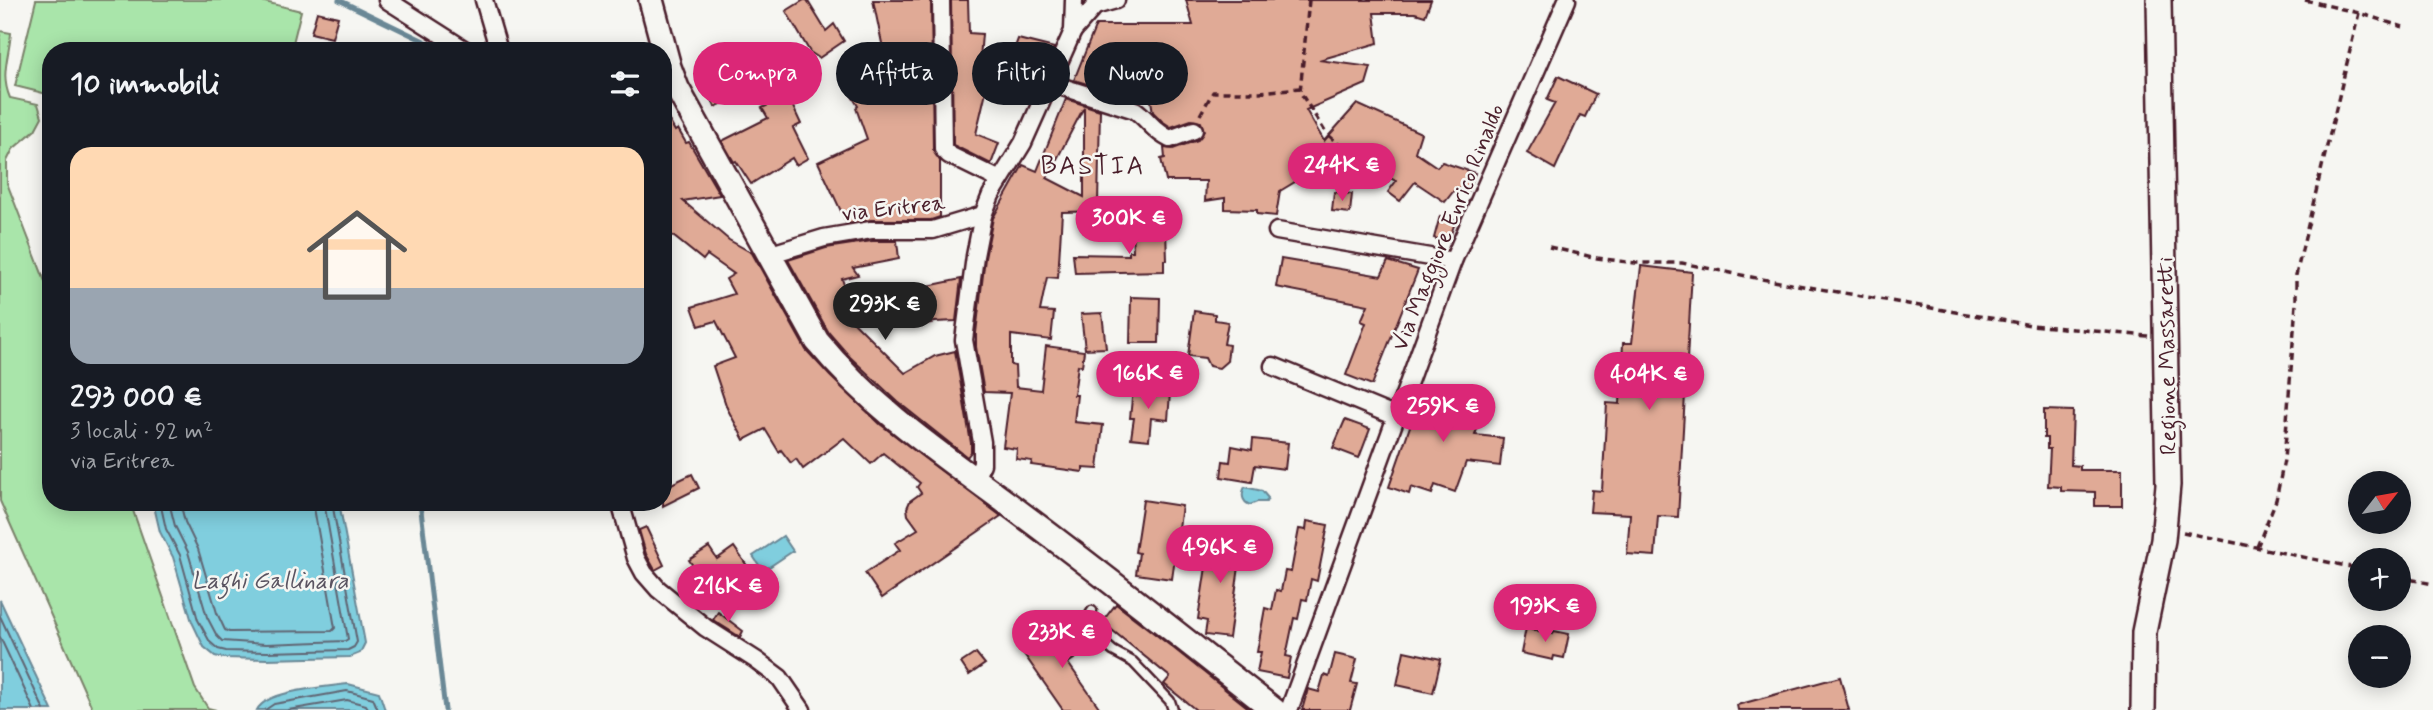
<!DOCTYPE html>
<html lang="it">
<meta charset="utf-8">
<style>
body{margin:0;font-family:Mynerve,sans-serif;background:#20242c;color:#f1f3f6;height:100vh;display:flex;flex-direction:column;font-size:26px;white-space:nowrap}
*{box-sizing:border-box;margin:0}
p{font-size:23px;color:#9ea1a6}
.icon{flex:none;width:38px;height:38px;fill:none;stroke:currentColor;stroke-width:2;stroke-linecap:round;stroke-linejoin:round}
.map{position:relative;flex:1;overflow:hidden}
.side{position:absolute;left:42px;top:42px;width:630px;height:469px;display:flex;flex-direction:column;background:#171b24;border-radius:28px;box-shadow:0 4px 18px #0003}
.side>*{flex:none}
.guide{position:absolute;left:693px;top:42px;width:665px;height:63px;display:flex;gap:14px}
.needle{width:46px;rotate:59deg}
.controls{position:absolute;left:2348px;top:471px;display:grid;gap:14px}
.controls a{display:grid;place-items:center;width:63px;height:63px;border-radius:50%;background:#171b24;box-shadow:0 4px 18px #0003;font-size:35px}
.price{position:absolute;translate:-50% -60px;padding:0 16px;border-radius:24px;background:#db2777;color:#fff;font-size:23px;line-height:46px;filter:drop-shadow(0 2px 4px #0008)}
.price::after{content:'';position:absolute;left:50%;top:42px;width:21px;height:16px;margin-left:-10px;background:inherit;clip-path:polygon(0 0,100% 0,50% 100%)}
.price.active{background:#222;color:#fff}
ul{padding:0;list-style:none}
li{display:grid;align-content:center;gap:14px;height:371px;padding:0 28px}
li span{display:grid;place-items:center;height:217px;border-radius:21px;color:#555}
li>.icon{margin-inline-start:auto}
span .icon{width:126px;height:126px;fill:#fffc;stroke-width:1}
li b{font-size:30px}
h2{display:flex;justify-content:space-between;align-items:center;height:84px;padding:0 28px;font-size:30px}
.pill{padding:0 24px;border-radius:32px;background:#171b24;box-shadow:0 4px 18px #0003;font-size:24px;line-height:63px}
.pill.active{background:#db2777;color:#fff}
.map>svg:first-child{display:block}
</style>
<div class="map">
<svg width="2433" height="710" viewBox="0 0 2433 710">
<rect width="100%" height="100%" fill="#f6f6f2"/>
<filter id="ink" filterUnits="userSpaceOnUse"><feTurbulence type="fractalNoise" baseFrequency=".0143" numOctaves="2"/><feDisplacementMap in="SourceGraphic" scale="14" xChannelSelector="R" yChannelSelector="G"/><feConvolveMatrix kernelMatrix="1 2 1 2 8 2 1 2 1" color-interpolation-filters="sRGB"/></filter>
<g filter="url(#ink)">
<g fill="#a9e5aa" stroke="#7a826a" stroke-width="2">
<polygon points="36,0 257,0 301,11 291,51 51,51 51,95 15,86"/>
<path d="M0,31L11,33C9,57 0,75 10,98L38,104L42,117L35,130L13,149L7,161V183L51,297V502H130L195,688L208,708L216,710H93L0,501Z"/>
</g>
<g fill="#80cede" stroke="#6a8896" stroke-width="2">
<path d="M1245,487L1262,491L1268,498L1266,502H1257L1250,505C1242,502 1241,494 1245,487Z"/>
<polygon points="153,502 339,502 365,643 360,653 350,657 267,659 224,658 215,656 204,647 192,622 173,557 160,532"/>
<polygon points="783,536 793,551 763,571 753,556"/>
<polygon points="0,600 52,710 0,710"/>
<path d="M348,684L379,692L385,710H257C267,690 327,687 348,684Z"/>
</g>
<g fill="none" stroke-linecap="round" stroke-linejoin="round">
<g stroke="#606573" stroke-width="2">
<polyline points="160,502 166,529 180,555 198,620 210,642 218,649 226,651 267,652 348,650 354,647 357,642 332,502"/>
<polyline points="169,502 175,526 188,552 207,617 217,636 222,641 266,644 345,641 348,639 324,502"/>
<polyline points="180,502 185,522 198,549 217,613 225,630 229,632 332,631 335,628 313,502"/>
<polyline points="0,616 44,710"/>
<polyline points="0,637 34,710"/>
<polyline points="265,710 274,704 347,691 373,698 378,710"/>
<polyline points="288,710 347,700 366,705 369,710"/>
</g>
<g stroke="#6a8896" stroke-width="5">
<polyline points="339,0 428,43 438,51"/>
<polyline points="420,502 445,710"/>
</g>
</g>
<g fill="#e0aa96" stroke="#4a1f2b" stroke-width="2" fill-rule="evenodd">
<polygon points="804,0 807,0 826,31 834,24 844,41 819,58 810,52 786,11"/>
<polygon points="873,0 931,0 933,149 940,161 940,217 931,220 871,220 847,224 818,162 867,139 856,108 858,106 850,93 863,87 853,67 884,53"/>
<polygon points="951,0 968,0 969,33 982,34 979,71 1004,77 1018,39 1054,48 1030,102 987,87 976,134 999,143 991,164 953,145"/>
<polygon points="1186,0 1431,0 1425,16 1415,13 1374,13 1378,43 1319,60 1371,67 1366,84 1306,110 1324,141 1357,104 1421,133 1415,152 1437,167 1442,162 1475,173 1468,192 1456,188 1445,202 1415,182 1400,201 1388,192 1396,181 1350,157 1321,181 1295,182 1280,191 1276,216 1257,214 1257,210 1225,209 1225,198 1205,201 1206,181 1166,181 1161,159 1165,158 1164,148 1173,149 1198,140 1204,131 1201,122 1191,120 1171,127 1162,121 1153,112 1150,95 1140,96 1141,70 1139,70 1139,67 1107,65 1097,87 1074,80 1096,25 1193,25"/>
<polygon points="317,12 338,17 332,38 311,33"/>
<polygon points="726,57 743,94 715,107 698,70"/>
<polygon points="1558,76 1596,94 1585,117 1580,115 1555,169 1527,153 1555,103 1547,100"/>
<polygon points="788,96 801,124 793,128 808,158 796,165 792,158 751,184 736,161 734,162 722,141 768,118 762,108"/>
<path d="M1066,99L1100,110L1098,204L1111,211L1062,212L1058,278L1047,277L1040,311L1054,312L1051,340L1011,335V365L1015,366L1016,387L1041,390L1046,346L1084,351L1082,366L1078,365L1074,395H1077L1074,422L1103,425L1098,469L1083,468V472L1031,465L1032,461L1016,459L1017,449L1003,447L1010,393L984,392L976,347V333L985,258L993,218L1023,165L1037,171ZM1084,107V197L1047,178Z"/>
<polygon points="663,110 675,131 678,129 686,143 689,142 720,195 683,201 729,240 752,253 806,350 830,376 880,424 1001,516 882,598 865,573 900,550 895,543 918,529 908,515 907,508 910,501 921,493 917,487 920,483 883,453 871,464 844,438 803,469 796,459 791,463 781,450 779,452 765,429 744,440 727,408 713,366 735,358 716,321 699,326 692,307 734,294 726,279 734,274 707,255 703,260 663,228"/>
<polygon points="1334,192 1352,194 1350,213 1332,211"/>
<polygon points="1440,216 1456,220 1448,242 1434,238"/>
<polygon points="1132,230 1166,230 1167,260 1164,260 1164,271 1075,273 1073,254 1129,255 1129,251 1133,251"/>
<polygon points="872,241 897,241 899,259 853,268 858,275 842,279 848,296 835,303 905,373 935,356 955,351 971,443 971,452 967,457 898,402 850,357 829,333 788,260 826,248"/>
<polygon points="1281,259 1381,276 1388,261 1418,270 1372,385 1346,375 1366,323 1361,321 1368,305 1276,287"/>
<polygon points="1641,266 1692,272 1678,517 1658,516 1655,556 1627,554 1630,514 1590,512 1592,490 1602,491 1607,403 1620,404 1623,343 1632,343"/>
<polygon points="961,279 956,321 935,322 914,327 913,320 905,322 899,292"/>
<polygon points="1131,297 1160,298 1159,343 1130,343"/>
<polygon points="1194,311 1215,314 1215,320 1228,322 1224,344 1229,345 1227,361 1219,368 1209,366 1205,358 1188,356"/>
<polygon points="1102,313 1106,348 1085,349 1081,314"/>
<polygon points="1424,386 1485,407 1475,435 1503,438 1500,466 1466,462 1455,492 1435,485 1432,494 1411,487 1409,494 1389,487"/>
<polygon points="1133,389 1170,393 1168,420 1151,418 1149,440 1131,438 1134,418 1130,418"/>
<polygon points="2044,410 2073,411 2071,465 2080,466 2080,470 2122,470 2122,506 2095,506 2095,492 2061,491 2061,487 2048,486 2050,449 2047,449 2047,438 2044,438"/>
<polygon points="1345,420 1370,429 1359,458 1333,448"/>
<polygon points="1253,439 1288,443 1285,469 1255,465 1252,482 1221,477 1223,461 1230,462 1232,446 1252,450"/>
<polygon points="692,474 699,488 663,506 663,488"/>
<polygon points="1143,500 1182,506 1172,579 1136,574 1139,553 1135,552"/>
<polygon points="1307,521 1328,525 1317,581 1311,579 1307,600 1302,599 1298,619 1294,618 1286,656 1291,657 1287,678 1257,672 1261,652 1257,652 1265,608 1272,610 1276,590 1281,591 1285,571 1291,572 1299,529 1306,530"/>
<polygon points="646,527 664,565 655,570 646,554 639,530"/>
<polygon points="1211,534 1243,538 1229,638 1205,635 1207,621 1198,619"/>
<polygon points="709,547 717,559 734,547 757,580 720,605 689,560"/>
<polygon points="1116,604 1172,647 1251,710 1196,710 1164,684 1170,677 1102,622"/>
<polygon points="718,612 743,631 740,637 713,620"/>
<polygon points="1067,624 1086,651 1068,663 1101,710 1063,710 1024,654"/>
<polygon points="1526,628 1553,634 1554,631 1569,634 1564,658 1554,656 1553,660 1521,653"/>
<polygon points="1404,651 1441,659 1433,693 1397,685"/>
<polygon points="976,653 985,664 969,675 961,663"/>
<polygon points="1335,654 1357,659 1351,683 1357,684 1350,710 1302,710 1308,689 1319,692 1324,675 1329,677"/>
<polygon points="1840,677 1849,710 1738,710 1737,705"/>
</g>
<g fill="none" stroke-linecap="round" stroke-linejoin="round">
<defs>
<polyline id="lane" points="1092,611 1089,616 1097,637 1113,651 1133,662 1170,701 1173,710"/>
<g id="street">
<polyline points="387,0 467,51"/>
<polyline points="484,0 499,51"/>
<polyline points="941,0 943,149 949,155 1000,180"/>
<polyline points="1073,31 1095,6 1116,0"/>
<path d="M1050,83L1135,110C1150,121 1152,130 1170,139L1194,130"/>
<polyline points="1277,231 1453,261"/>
<polyline points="768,255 824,238 871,230 933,230 983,215"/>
<polyline points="1273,366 1396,417"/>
<polyline points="974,480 982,464 982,442 964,340 975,256 983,215 991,195 1023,143 1073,31 1074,0"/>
<polyline points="620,502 636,558 644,573 658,589 706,628 756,660 780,678 802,710"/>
<polyline points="1289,710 1453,261 1567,0"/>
</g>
<g id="secondary">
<path d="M651,0L669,67L677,88L817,341C875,412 951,461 1023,515C1108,578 1191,645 1274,710"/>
<polyline points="2143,710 2144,632 2163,540 2168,485 2159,0"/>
</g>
</defs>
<use href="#lane" stroke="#4a1f2b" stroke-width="13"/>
<use href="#street" stroke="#4a1f2b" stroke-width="21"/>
<use href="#secondary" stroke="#4a1f2b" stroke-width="28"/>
<g stroke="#4a1f2b" stroke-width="3.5" stroke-dasharray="7 5" stroke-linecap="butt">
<polyline points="1309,0 1300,92 1326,133 1361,164 1389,182"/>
<polyline points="2305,0 2359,13 2403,27"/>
<polyline points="1200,115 1213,92 1260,92 1300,88"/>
<polyline points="1549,247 1597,258 1635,263 1682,263 1756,278 2031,325 2148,336"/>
<polyline points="2183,532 2361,569"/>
<polyline points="2257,547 2276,500 2284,460 2296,304 2296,275 2359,13"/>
<polyline points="2399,577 2433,584"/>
</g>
<use href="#lane" stroke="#f6f6f2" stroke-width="8"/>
<use href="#street" stroke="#f6f6f2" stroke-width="16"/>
<use href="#secondary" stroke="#f6f6f2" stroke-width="23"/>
</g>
</g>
<g text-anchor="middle" stroke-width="5" stroke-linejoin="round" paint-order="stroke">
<g font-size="23" fill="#4a1f2b" stroke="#f6f6f2">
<text transform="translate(893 207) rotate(-6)" y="8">via Eritrea</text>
<text transform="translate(1447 227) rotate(-68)" y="8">Via Maggiore Enrico Rinaldo</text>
<text transform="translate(2166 356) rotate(-91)" y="8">Regione Massaretti</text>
</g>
<g font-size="24" font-style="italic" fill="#5a5461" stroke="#f6f6f2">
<text x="270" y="588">Laghi Gallinara</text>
</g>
<g font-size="26" letter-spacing="2" fill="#4a1f2b" stroke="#f6f6f2">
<text x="1093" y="174">BASTIA</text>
</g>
</g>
</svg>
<div class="controls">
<a><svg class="needle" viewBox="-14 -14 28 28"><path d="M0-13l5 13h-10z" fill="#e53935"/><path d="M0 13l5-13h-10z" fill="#9ea1a6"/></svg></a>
<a>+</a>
<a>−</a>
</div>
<b class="price" style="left:1342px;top:203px">244K €</b>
<b class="price" style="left:1129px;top:256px">300K €</b>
<b class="price active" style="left:885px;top:342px">293K €</b>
<b class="price" style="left:1148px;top:411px">166K €</b>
<b class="price" style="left:1649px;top:412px">404K €</b>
<b class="price" style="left:1443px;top:444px">259K €</b>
<b class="price" style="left:1220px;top:585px">496K €</b>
<b class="price" style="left:728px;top:624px">216K €</b>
<b class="price" style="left:1545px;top:644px">193K €</b>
<b class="price" style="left:1062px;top:670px">233K €</b>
<div class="guide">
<a class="pill active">Compra</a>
<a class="pill">Affitta</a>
<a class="pill">Filtri</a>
<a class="pill">Nuovo</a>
</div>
<section class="side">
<h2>10 immobili<svg class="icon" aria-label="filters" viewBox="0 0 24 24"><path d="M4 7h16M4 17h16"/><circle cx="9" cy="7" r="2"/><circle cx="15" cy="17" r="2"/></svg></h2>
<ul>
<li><span style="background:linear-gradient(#ffd9b3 65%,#9aa5b1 0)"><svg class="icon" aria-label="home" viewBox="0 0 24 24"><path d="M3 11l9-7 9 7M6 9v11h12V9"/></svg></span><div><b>293 000 €</b><p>3 locali · 92 m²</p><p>via Eritrea</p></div></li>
</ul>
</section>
</div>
